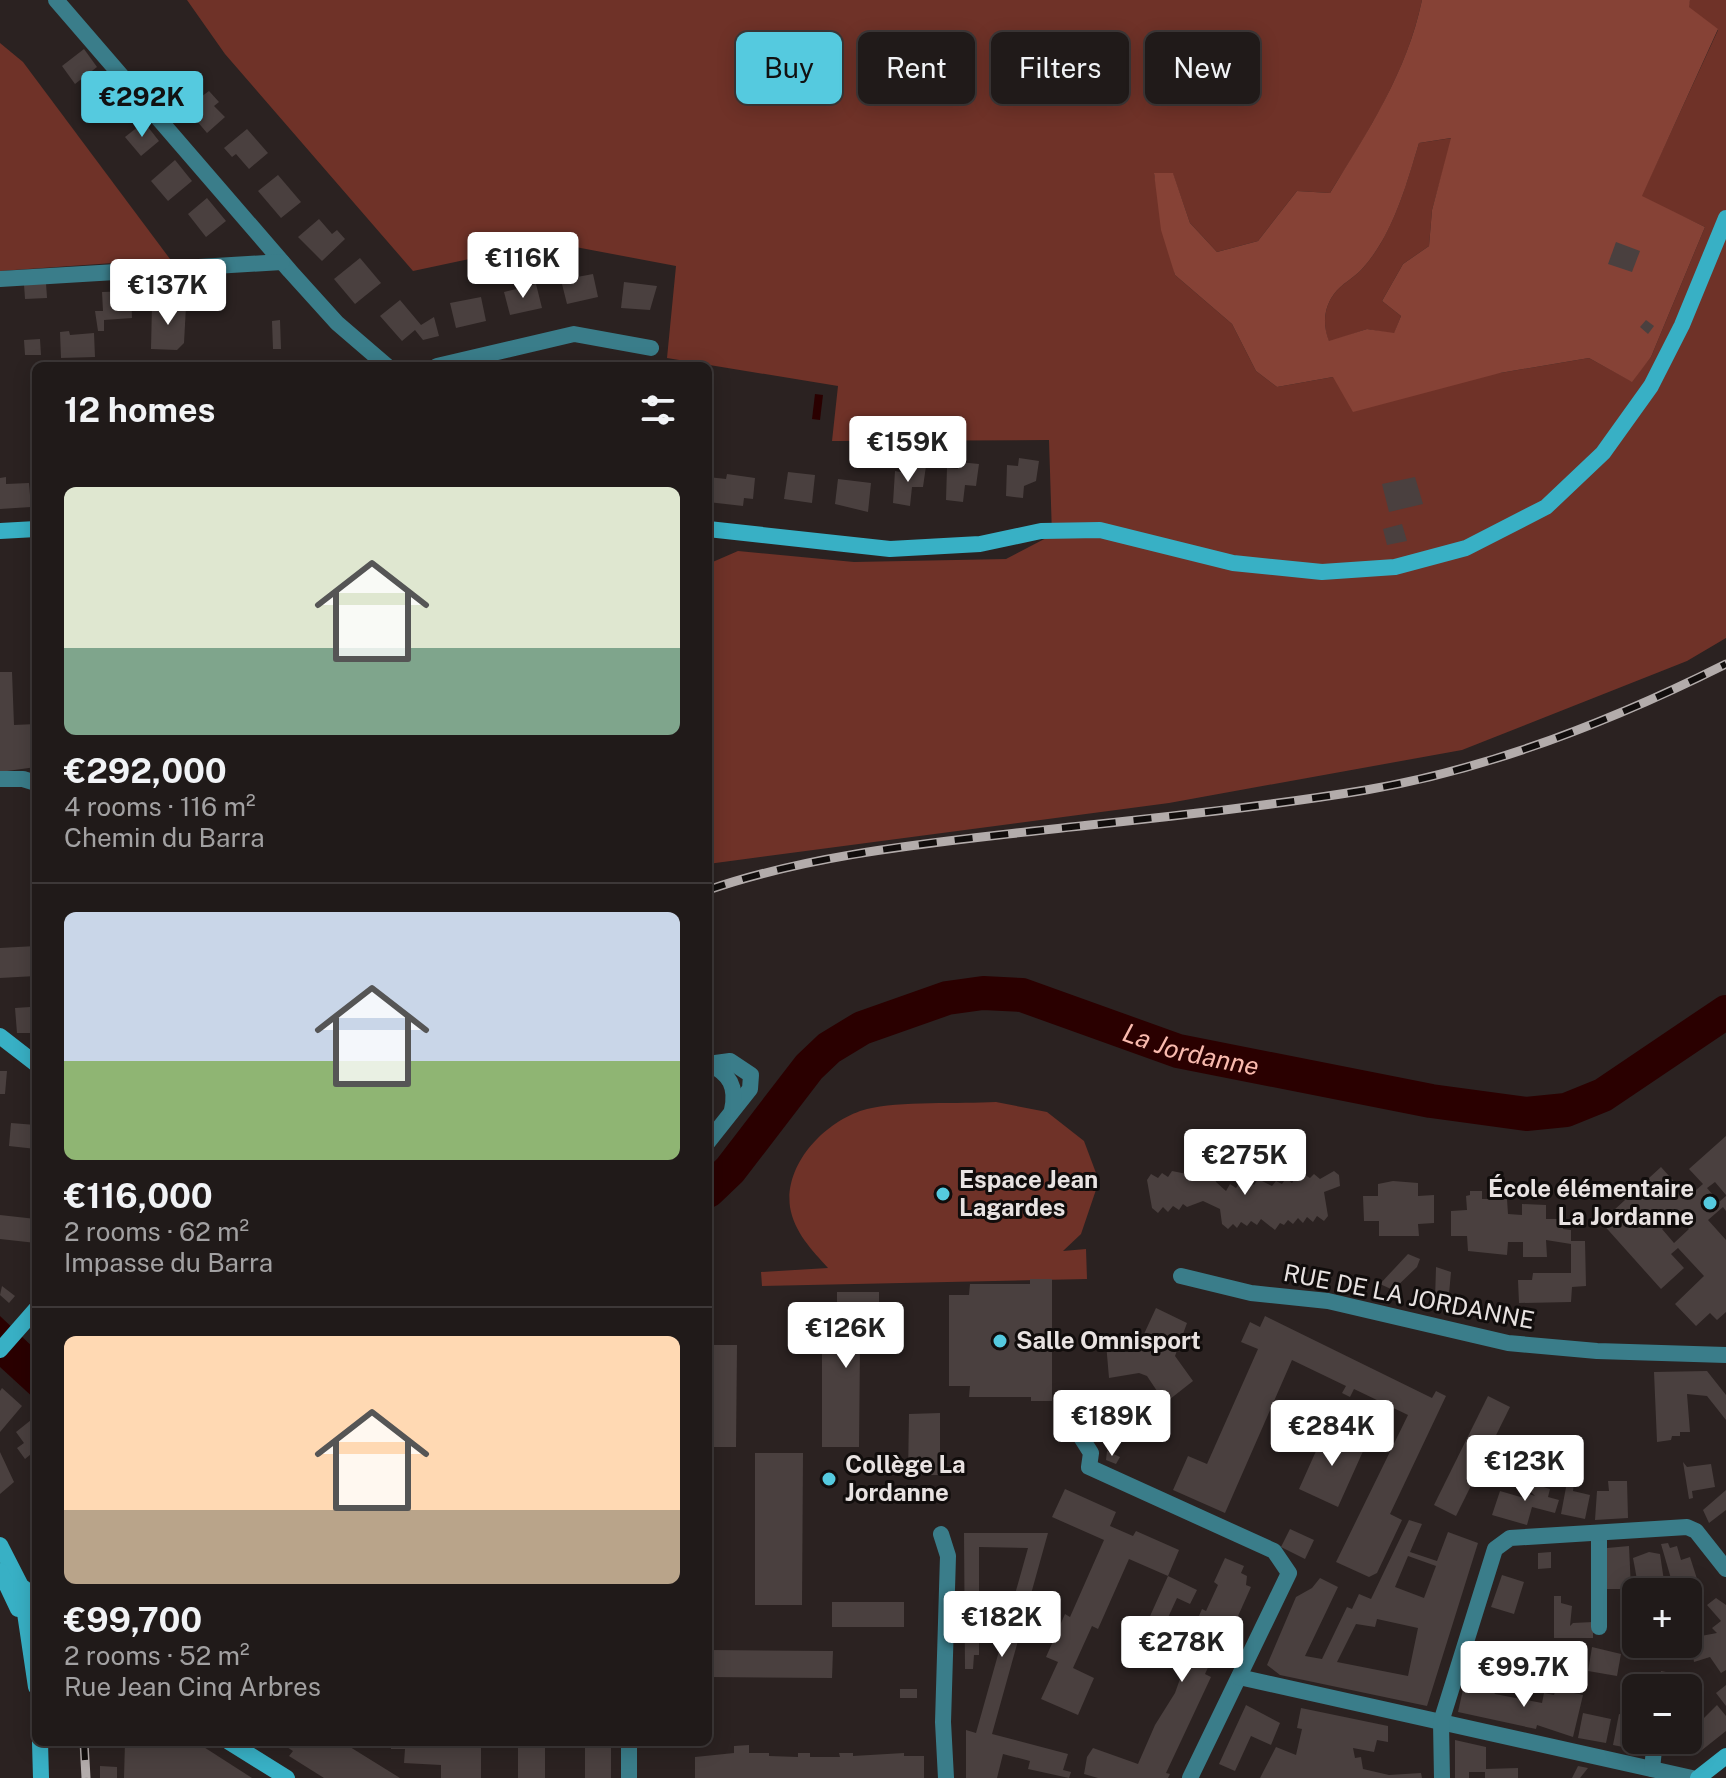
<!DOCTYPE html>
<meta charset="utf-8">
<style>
body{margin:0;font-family:"Public Sans",sans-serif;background:#282322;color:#f1f3f6;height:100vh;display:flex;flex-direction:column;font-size:30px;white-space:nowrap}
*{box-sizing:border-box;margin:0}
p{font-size:26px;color:#a2a1a2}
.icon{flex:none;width:44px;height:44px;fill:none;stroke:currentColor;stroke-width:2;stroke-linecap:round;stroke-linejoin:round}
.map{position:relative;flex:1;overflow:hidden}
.details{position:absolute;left:32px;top:362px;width:680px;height:1384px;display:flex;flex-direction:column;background:#201a19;border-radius:12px;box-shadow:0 4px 20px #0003,0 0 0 2px #3d3838}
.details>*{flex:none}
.guide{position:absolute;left:736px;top:32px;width:760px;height:72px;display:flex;gap:16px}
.controls{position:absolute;left:1622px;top:1578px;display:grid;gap:16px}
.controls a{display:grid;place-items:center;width:80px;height:80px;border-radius:12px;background:#201a19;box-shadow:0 4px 20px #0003,0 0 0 2px #3d3838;font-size:40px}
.price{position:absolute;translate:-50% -68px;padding:0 18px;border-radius:8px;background:#fff;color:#222;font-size:26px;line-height:52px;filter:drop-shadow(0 2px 4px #0008)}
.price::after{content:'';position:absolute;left:50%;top:48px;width:24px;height:18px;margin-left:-12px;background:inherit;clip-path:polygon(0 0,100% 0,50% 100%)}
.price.selected{background:#55cadf;color:#111}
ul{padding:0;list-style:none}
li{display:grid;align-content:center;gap:16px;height:424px;padding:0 32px}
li+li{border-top:2px solid #3d3838}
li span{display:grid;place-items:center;height:248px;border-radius:12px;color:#555}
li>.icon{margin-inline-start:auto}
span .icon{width:144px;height:144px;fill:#fffc;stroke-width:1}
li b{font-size:34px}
h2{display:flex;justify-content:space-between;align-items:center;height:96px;padding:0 32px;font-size:34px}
.chip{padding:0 28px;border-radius:12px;background:#201a19;box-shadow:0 4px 20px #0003,0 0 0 2px #3d3838;font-size:28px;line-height:72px}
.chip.selected{background:#55cadf;color:#111}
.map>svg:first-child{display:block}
</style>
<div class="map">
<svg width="1726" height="1778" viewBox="0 0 1726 1778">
<rect width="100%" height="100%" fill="#2b2221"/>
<g fill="#6f3228">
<path d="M187,0H1422C1407,72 1368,132 1330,193L1297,191L1258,241L1217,252L1190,223L1173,174H1154L1175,275L1232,324L1256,371L1277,387L1333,377L1500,373L1589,358L1631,381L1651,357L1705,227L1641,197L1718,30L1688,7L1690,0H1726V638L1687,661L1462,750L1169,803L708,864V564L738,551L854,562L1006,559L1052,535L1049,440L832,441L838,386L667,358L676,266L549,242L413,271L225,54Z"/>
<polygon points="0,43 23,62 170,259 0,271"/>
<path d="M1452,138L1432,210L1429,246L1403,264L1382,301L1401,316L1394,334L1367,329L1329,342C1323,326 1323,309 1334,294C1341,284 1354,278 1362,269C1393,235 1406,185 1419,143Z"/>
<path d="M996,1102L1047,1112L1084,1141L1099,1181L1081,1234L1063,1251L1086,1249L1087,1279L762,1286L761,1272L828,1268C812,1250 794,1232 790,1207C784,1162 828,1119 867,1109C898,1101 961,1104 996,1102Z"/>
</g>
<path fill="#864236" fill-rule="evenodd" d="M1422,0H1690L1689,7L1718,29L1642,196L1705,227L1651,357L1632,382L1589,358L1500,373L1353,412L1333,377L1277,387L1256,371L1232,324L1175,275L1161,230L1154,173H1173L1190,223L1217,252L1258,241L1297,191L1330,193C1368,131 1407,72 1422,0ZM1451,138L1432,210L1429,246L1403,264L1382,301L1401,316L1394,333L1367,329L1329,341C1323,326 1323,309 1334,294C1341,284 1354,278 1362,269C1393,235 1406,186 1419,143Z"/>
<g fill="#2a0000">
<polygon points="815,394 823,395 820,420 812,419"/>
<polygon points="0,1316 36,1350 36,1400 0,1367"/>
</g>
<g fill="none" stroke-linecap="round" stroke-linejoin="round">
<path stroke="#2a0000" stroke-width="34" id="s1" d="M708,1191L730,1170L809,1067L829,1048L862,1028L947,998L983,993L1022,995L1178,1051L1431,1101L1526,1114L1566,1110L1603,1095L1726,1012"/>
</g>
<g fill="#4a403f" fill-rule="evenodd">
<polygon points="84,49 97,67 75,84 62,66"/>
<polygon points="111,84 128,105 108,121 91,101"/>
<polygon points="209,91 219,102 214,106 225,117 207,133 186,108"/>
<polygon points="144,122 159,141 141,156 125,137"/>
<polygon points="247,129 268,153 249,169 236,154 232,157 224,148"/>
<polygon points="175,160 192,181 168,201 151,181"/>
<polygon points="278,175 301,202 281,218 258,191"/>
<polygon points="207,198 226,221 206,237 188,214"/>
<polygon points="319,219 332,234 337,230 345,239 322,261 298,237"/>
<polygon points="1616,242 1640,251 1632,272 1608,264"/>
<polygon points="360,258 381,283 355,304 334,279"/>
<polygon points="593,274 598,297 567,304 561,280"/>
<polygon points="624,282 657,286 650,310 621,308"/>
<polygon points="46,283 47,298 25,299 24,284"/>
<polygon points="536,284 542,308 510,315 504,292"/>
<polygon points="131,291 132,318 104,320 104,331 98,331 95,311 103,311 102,292"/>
<polygon points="481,297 486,321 456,328 450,303"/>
<polygon points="400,300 421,325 434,317 439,336 423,340 415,330 402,341 380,316"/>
<polygon points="152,305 186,306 184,343 177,350 151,349"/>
<polygon points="280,320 281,349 273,349 272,321"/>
<polygon points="1646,320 1654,326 1648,334 1640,327"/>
<polygon points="69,331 70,335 94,333 95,357 61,358 60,332"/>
<polygon points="40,339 41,355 25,355 24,340"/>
<polygon points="1019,458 1039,461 1036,481 1024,486 1023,498 1006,496 1007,465 1018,466"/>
<polygon points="959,462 979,464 976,486 965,485 963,502 946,500 947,468 958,469"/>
<polygon points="908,464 926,466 923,487 912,487 910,506 893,503 895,471 906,473"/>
<polygon points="788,472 815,475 812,503 784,499"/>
<polygon points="727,474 755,478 753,499 744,498 743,506 708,502 708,477 726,479"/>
<polygon points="6,477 6,484 29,483 31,507 0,509 0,478"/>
<polygon points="1415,477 1423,504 1389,512 1382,484"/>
<polygon points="838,479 871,483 868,512 835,504"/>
<polygon points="1402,524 1407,541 1387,545 1383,529"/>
<polygon points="0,672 12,672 14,725 36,724 36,767 0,772"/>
<polygon points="36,946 36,976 0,978 0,948"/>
<polygon points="36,997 35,1033 17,1033 15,1008 30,1007 30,998"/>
<polygon points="0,1071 7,1071 5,1094 0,1094"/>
<polygon points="11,1123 36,1125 36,1149 9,1146"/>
<path d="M1726,1136V1195L1715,1182L1707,1188L1719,1202L1726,1196V1211L1723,1207L1708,1220L1726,1240V1312L1717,1320L1710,1313L1696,1326L1675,1304L1704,1276L1678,1248L1671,1254L1684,1268L1661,1289L1601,1222L1661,1167L1688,1197L1703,1184L1689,1169ZM1676,1215L1689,1229L1674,1243L1662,1229Z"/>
<polygon points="1207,1164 1214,1170 1216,1182 1226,1191 1230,1184 1236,1188 1240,1182 1246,1186 1249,1181 1254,1185 1258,1179 1272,1186 1276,1181 1282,1184 1286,1178 1292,1183 1296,1177 1301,1181 1305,1175 1310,1178 1314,1174 1320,1179 1334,1171 1339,1175 1340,1186 1324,1192 1328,1216 1324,1221 1317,1216 1313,1222 1307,1217 1303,1223 1298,1218 1293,1224 1288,1220 1284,1225 1280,1223 1275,1230 1261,1219 1257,1225 1251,1221 1247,1226 1241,1222 1237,1228 1233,1224 1228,1229 1222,1224 1220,1209 1203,1201 1187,1207 1183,1204 1179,1210 1173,1206 1168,1212 1163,1207 1158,1213 1152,1208 1147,1180 1151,1174 1158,1178 1162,1173 1168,1177 1172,1171 1187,1174 1196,1167 1202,1171"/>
<polygon points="1393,1181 1418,1183 1418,1196 1434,1195 1434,1223 1418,1224 1419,1236 1379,1236 1379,1221 1364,1221 1363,1196 1378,1196 1378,1184"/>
<polygon points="1470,1191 1482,1191 1482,1199 1507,1199 1508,1214 1522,1215 1522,1204 1546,1205 1546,1219 1562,1219 1563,1229 1571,1230 1571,1244 1546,1240 1547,1257 1523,1257 1523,1242 1508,1242 1507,1255 1468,1251 1467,1236 1451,1236 1451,1211 1467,1210 1466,1196 1470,1195"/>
<polygon points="0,1215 36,1219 36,1243 0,1239"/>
<polygon points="1571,1241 1585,1241 1586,1286 1572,1287 1571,1302 1519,1303 1518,1280 1532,1280 1533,1273 1571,1273"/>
<polygon points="1408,1254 1420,1259 1417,1267 1393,1290 1380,1284"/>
<polygon points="1436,1267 1451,1272 1448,1305 1435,1300"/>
<polygon points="1030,1279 1052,1279 1052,1401 1031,1401 1031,1397 969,1397 970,1386 949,1386 949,1295 969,1295 970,1284 1030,1284"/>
<polygon points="2,1286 15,1296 9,1303 0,1295"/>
<polygon points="837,1292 879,1292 879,1330 846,1330 846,1345 860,1345 859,1447 822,1447 822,1345 837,1345"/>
<polygon points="1156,1308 1187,1323 1175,1356 1193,1381 1165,1403 1147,1376 1139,1373 1109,1378 1106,1343 1136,1340 1144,1334"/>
<polygon points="1265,1316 1432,1398 1436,1391 1446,1396 1390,1514 1402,1520 1377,1573 1369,1577 1336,1562 1408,1415 1354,1389 1350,1397 1342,1393 1346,1386 1292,1360 1225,1513 1173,1490 1188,1456 1207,1464 1258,1349 1241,1342 1250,1322 1260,1327"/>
<polygon points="708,1345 737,1345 736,1447 708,1447"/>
<polygon points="1707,1371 1726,1395 1726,1420 1707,1396 1687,1394 1690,1432 1680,1432 1680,1436 1672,1436 1671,1440 1657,1442 1654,1372"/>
<polygon points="2,1388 22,1406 0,1432 0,1391"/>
<polygon points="1488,1396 1510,1407 1456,1516 1434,1505"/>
<polygon points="940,1413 940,1475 908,1475 909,1414"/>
<polygon points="36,1416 36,1450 25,1459 17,1448 24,1443 16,1432"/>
<polygon points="1345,1428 1355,1433 1351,1443 1364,1449 1338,1507 1299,1489 1325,1431 1340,1438"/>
<polygon points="1107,1451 1120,1457 1116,1464 1106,1460"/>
<polygon points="0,1452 14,1482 0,1494"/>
<polygon points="755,1453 803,1453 802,1605 755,1605"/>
<polygon points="1683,1462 1687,1467 1711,1464 1715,1487 1692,1491 1693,1498 1689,1499"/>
<polygon points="1529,1476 1539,1479 1537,1485 1550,1489 1548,1497 1559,1500 1555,1513 1532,1507 1527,1525 1492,1515 1500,1491 1524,1498 1526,1493 1535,1496 1529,1490"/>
<polygon points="1608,1481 1627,1481 1628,1518 1595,1520 1597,1491 1609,1491"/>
<polygon points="1567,1482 1574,1484 1573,1491 1590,1495 1585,1519 1561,1514"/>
<polygon points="1065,1489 1116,1512 1110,1526 1133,1536 1136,1531 1179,1550 1168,1576 1129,1559 1098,1629 1092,1626 1073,1668 1094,1678 1078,1715 1041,1699 1058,1662 1046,1657 1065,1614 1070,1617 1104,1540 1052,1517"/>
<polygon points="1726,1490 1726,1510 1709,1523 1703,1510"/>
<path d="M1409,1520L1422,1524L1410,1552L1437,1561L1448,1532L1478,1543L1427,1706L1280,1675L1267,1665L1296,1597L1312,1588L1320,1578L1338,1587L1305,1656L1322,1659L1347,1607L1352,1609L1359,1594L1371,1599ZM1408,1556L1436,1566L1424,1598L1395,1587ZM1377,1619L1418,1628L1408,1676L1337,1662L1356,1624L1375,1627Z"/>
<polygon points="1290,1529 1314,1540 1305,1559 1281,1547"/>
<polygon points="964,1533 1048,1533 992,1734 1068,1754 1063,1770 1071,1772 1069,1778 1028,1769 1030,1761 1003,1754 997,1778 966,1778 966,1730 976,1733 1028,1548 979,1547 979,1655 974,1655 973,1669 965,1669"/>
<polygon points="1668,1543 1670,1548 1677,1546 1681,1560 1690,1557 1698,1582 1674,1589 1661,1544"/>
<polygon points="1629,1546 1631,1589 1607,1589 1607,1548"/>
<polygon points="1551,1552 1551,1568 1538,1569 1538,1553"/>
<polygon points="1649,1552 1660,1554 1664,1581 1638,1585 1633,1558"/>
<polygon points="1225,1558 1244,1566 1241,1573 1247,1576 1246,1585 1251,1587 1234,1625 1229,1622 1205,1674 1211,1677 1166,1773 1170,1774 1168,1778 1098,1778 1084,1774 1087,1757 1093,1748 1138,1764 1155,1725 1175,1693 1185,1665 1179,1662 1202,1609 1206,1611 1218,1585 1214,1582"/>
<polygon points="1502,1575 1524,1582 1514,1614 1491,1607"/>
<polygon points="1168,1576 1197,1590 1190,1604 1177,1598 1153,1650 1138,1643"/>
<polygon points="1554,1596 1561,1596 1561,1603 1572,1606 1570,1626 1573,1623 1593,1622 1593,1638 1554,1638"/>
<polygon points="1716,1598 1726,1605 1726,1670 1721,1673 1710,1657 1694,1662 1690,1638 1717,1633 1712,1628 1721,1621 1707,1605"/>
<rect x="832" y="1602" width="72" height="25"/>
<polygon points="1592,1647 1621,1654 1617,1676 1588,1671"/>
<polygon points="708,1650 833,1651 832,1678 708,1677"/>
<polygon points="1661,1671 1681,1675 1679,1688 1659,1687"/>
<polygon points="1464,1685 1491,1687 1495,1694 1542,1703 1544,1693 1554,1695 1556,1689 1583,1695 1573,1737 1537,1725 1536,1729 1458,1712"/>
<polygon points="1726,1685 1726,1706 1716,1693"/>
<rect x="900" y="1689" width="17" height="9"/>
<polygon points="1246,1705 1280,1723 1271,1745 1251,1736 1235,1771 1219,1764"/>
<polygon points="1717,1705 1726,1716 1726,1731 1697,1754 1665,1756 1663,1740 1688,1740 1688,1727 1697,1725"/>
<polygon points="1301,1708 1388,1726 1388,1742 1377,1740 1374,1752 1353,1748 1355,1758 1361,1757 1363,1769 1389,1775 1421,1773 1422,1778 1260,1778 1276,1747 1296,1755 1302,1729 1297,1728"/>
<polygon points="1583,1713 1611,1719 1606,1743 1578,1738"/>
<polygon points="1619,1714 1636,1717 1638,1750 1613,1745"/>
<polygon points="1455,1740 1486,1747 1486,1769 1518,1768 1518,1778 1485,1778 1485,1772 1469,1772 1469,1778 1455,1778"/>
<polygon points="125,1742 196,1742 252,1778 124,1778"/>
<polygon points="279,1742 342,1742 400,1778 324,1778 289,1756 293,1751"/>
<polygon points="391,1742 481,1742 481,1778 441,1778 441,1765 404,1763 405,1749 391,1749"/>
<rect x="518" y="1742" width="27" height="36"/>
<rect x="585" y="1742" width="26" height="36"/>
<polygon points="749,1745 749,1753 769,1753 769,1756 798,1757 798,1753 810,1753 810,1757 840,1757 839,1753 853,1753 853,1756 904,1753 904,1756 924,1756 924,1778 695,1778 695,1757 734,1753 734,1746"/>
<polygon points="100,1766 117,1767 117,1778 100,1778"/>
<polygon points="1578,1766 1588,1768 1580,1778 1572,1778"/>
</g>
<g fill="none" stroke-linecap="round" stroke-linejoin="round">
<g stroke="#3a7d8a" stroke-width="16">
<polyline points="56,0 290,271 337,323 387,366"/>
<polyline points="0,279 282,262"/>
<polyline points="437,366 574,334 651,348"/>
<polyline points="0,779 23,779 36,783"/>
<polyline points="708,1064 730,1061 751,1075 750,1089 708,1142"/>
<path d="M709,1064C730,1074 737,1087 732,1110"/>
<polyline points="1181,1276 1251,1293 1328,1301 1508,1343 1597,1351 1726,1355"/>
<polyline points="1063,1399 1067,1415 1091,1453 1089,1467 1274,1551 1289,1573 1190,1778"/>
<polyline points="941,1534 948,1556 943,1722 946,1778"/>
<polyline points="1599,1627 1599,1533"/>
<polyline points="1239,1677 1692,1778"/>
<polyline points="629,1742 629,1778"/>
<polyline points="1652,1769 1655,1740"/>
<polyline points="1442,1778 1441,1722 1495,1549 1510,1538 1687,1527 1696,1531 1726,1569"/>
</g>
<g stroke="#38b0c5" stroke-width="16">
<polyline points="708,529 890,549 980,544 1041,531 1100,530 1233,563 1322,572 1395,567 1466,548 1546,507 1603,453 1651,386 1682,325 1726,218"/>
<polyline points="0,531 36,529"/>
<polyline points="0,1036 36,1064"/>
<polyline points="0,1350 36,1309"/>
<polyline points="0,1545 21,1586 36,1597"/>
<polyline points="0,1571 18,1609"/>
<polyline points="21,1586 36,1687"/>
<polyline points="40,1742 41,1778"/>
<polyline points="229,1742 287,1778"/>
<polyline points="1698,1778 1726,1756"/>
</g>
<defs>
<g id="rail">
<path d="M708,890C801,858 902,846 999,835C1122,821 1245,810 1366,790C1490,769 1614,720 1726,664"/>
<polyline points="84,1742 86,1778"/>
</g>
</defs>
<use href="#rail" stroke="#b3acab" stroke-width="9"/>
<use href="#rail" stroke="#110d0c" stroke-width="6" stroke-dasharray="18" stroke-linecap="butt"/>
</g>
<g fill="#55cadf" stroke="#110d0c" stroke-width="3">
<circle cx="943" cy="1194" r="8"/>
<circle cx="1710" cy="1203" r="8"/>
<circle cx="1000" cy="1341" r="8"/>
<circle cx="829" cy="1479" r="8"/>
</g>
<g text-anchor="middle" stroke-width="6" stroke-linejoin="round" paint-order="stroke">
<g font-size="24" font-weight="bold" fill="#e8e2e1" stroke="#110d0c" text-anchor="start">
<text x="959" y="1188">Espace Jean<tspan x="959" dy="28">Lagardes</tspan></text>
<text x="1694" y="1197" text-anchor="end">École élémentaire<tspan x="1694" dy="28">La Jordanne</tspan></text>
<text x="1016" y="1349">Salle Omnisport</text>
<text x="845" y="1473">Collège La<tspan x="845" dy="28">Jordanne</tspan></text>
</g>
<g font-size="24" fill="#e8e2e1" stroke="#110d0c">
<text transform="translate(1409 1297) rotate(11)" y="8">RUE DE LA JORDANNE</text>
</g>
<g font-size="26" font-style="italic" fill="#f9baae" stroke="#110d0c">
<text dy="9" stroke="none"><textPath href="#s1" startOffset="570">La Jordanne</textPath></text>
</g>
</g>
</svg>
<div class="controls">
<a>+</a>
<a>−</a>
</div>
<b class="price selected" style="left:142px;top:139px">€292K</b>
<b class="price" style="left:523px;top:300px">€116K</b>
<b class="price" style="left:168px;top:327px">€137K</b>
<b class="price" style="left:908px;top:484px">€159K</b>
<b class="price" style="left:1245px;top:1197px">€275K</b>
<b class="price" style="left:846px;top:1370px">€126K</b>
<b class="price" style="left:1112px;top:1458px">€189K</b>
<b class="price" style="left:1332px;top:1468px">€284K</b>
<b class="price" style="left:1525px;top:1503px">€123K</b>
<b class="price" style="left:1002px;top:1659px">€182K</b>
<b class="price" style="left:1182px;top:1684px">€278K</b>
<b class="price" style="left:1524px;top:1709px">€99.7K</b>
<div class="guide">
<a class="chip selected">Buy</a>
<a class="chip">Rent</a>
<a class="chip">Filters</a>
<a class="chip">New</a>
</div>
<section class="details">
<h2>12 homes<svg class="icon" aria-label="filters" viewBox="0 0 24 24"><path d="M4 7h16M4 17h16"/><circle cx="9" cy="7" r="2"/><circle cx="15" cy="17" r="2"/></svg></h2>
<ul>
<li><span style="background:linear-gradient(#dfe7d0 65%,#7fa58c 0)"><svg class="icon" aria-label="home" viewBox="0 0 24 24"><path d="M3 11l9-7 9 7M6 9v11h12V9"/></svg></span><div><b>€292,000</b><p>4 rooms · 116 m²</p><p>Chemin du Barra</p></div></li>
<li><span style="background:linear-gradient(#c9d6e8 60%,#8fb573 0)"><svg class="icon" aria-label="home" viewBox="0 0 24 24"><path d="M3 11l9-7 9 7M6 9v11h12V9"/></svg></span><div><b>€116,000</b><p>2 rooms · 62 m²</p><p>Impasse du Barra</p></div></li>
<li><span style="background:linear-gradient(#ffd9b3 70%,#b9a48a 0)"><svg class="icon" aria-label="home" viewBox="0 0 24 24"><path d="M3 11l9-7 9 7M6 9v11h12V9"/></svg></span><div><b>€99,700</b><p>2 rooms · 52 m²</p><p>Rue Jean Cinq Arbres</p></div></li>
</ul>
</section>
</div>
